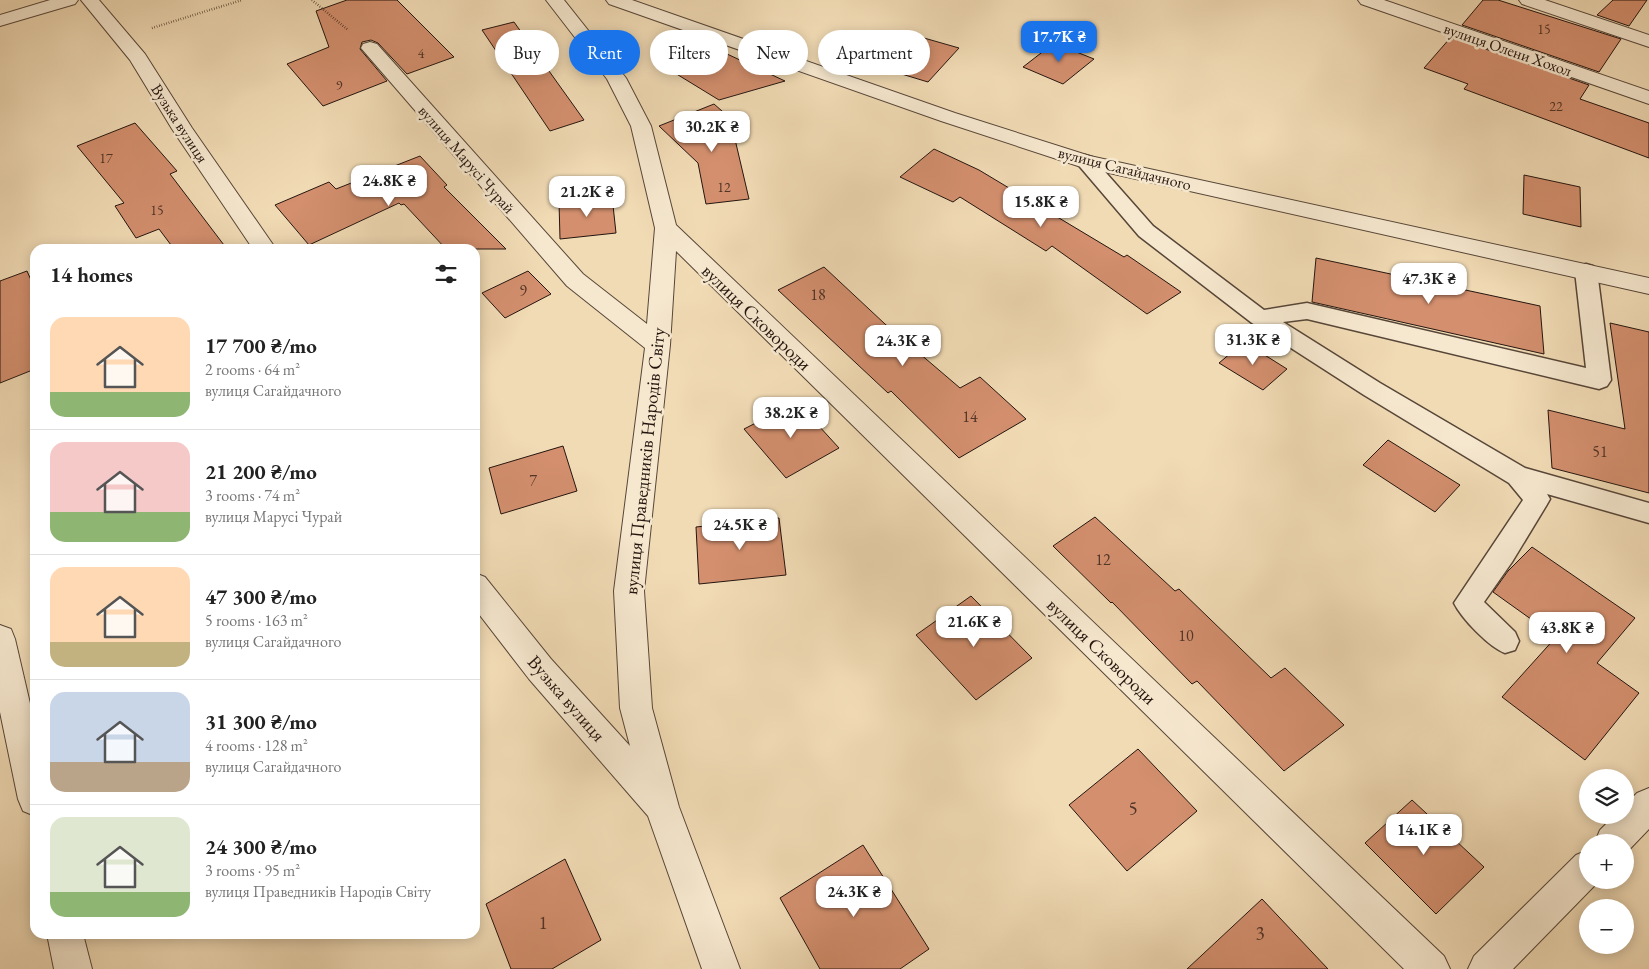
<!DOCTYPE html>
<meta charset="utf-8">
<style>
body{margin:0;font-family:"EB Garamond",serif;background:#f6f6f6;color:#222;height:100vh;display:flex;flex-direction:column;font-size:19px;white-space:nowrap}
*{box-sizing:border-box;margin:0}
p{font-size:16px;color:#767676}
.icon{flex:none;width:28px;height:28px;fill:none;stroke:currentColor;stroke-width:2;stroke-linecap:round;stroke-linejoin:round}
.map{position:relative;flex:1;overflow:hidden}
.panel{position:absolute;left:30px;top:244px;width:450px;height:695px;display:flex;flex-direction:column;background:#fff;border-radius:15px;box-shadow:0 2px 12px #0003}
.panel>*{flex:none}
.banner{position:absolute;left:495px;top:30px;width:475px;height:45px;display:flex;gap:10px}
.fabs{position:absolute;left:1579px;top:769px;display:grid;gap:10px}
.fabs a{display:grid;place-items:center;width:55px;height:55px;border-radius:50%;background:#fff;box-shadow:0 2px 12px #0003;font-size:25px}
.price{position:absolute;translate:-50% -42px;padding:0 11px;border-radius:10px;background:#fff;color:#222;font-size:16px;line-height:32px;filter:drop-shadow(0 1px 2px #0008)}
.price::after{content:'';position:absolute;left:50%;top:30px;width:15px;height:11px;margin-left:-8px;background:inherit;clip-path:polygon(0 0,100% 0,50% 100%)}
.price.selected{background:#1a73e8;color:#fff}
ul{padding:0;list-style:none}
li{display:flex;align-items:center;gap:15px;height:125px;padding:0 20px}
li+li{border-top:1px solid #e0e0e0}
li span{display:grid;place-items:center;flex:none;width:140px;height:100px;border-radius:15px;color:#555}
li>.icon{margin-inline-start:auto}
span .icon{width:60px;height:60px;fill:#fffc;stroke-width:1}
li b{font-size:21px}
h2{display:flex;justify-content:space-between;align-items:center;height:60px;padding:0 20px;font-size:21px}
.pill{padding:0 18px;border-radius:22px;background:#fff;box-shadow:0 2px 12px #0003;font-size:18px;line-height:45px}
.pill.selected{background:#1a73e8;color:#fff}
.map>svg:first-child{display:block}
</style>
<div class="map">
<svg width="1649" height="969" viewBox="0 0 1649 969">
<rect width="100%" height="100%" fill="#f1dbb5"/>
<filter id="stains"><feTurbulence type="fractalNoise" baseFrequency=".004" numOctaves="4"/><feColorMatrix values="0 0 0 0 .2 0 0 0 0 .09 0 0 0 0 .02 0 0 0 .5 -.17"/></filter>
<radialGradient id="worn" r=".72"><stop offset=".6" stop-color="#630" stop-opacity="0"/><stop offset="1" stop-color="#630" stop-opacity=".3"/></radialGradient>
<g fill="#d38f6e" stroke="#24150f">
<polygon points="347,0 397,0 454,57 407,74 378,43 371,40 362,42 360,49 387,81 323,106 287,64 329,47 316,11"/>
<polygon points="1483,0 1498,0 1621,39 1599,72 1462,25"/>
<polygon points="1613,0 1647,0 1629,26 1597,15"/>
<polygon points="514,22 584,120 550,131 482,30"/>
<polygon points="917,36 959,48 928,82 885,69"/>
<polygon points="1451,37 1589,85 1580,99 1649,123 1649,158 1464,89 1468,84 1424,68"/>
<polygon points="1054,43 1094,59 1063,84 1023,67"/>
<polygon points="712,47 785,81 719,100 670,70"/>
<polygon points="714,104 730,118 749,199 706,204 698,163 659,126"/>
<polygon points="135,123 177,171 170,174 227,249 174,249 159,229 136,238 115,206 124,203 77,146"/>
<polygon points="934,149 979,170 1124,257 1127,255 1181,292 1147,314 1052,246 1046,251 960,197 953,202 900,177"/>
<polygon points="420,156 447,185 444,187 506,249 446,249 404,204 401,205 399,203 309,245 275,205 329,182 336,189"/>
<polygon points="1524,175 1580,187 1581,227 1523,214"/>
<polygon points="612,196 616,233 560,239 559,202"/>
<polygon points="1316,258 1540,306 1544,354 1312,302"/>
<polygon points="824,267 885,324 960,388 980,377 1026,419 959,458 891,391 888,393 778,290"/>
<polygon points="27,271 35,289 35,369 0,383 0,281"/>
<polygon points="528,271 551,294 505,318 482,293"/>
<polygon points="1610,323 1649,332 1649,493 1552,468 1548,410 1625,429"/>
<polygon points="1244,342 1287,369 1263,390 1219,363"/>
<polygon points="797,402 839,448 786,478 744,429"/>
<polygon points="1388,440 1460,485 1435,512 1363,465"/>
<polygon points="563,446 577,491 501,514 489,468"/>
<polygon points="1095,517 1175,591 1179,589 1271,678 1285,668 1344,725 1284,771 1197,681 1192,684 1112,602 1111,603 1053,546"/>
<polygon points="779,518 786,575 699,584 696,527"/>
<polygon points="1532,547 1635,618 1597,663 1639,693 1585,760 1502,697 1556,637 1493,592 1508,571"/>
<polygon points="971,596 1032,658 976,700 916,635"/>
<polygon points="1138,749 1197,811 1127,871 1069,805"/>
<polygon points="1412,800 1484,867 1436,914 1365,843"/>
<polygon points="863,845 929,949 900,969 820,969 780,898"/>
<polygon points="565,859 601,940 552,969 511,969 486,904"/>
<polygon points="1262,899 1328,969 1187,969"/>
</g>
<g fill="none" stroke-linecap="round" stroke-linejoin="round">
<defs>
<path id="service" d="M1085,155L1092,157L1153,226L1264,310L1307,303L1586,368L1575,271L1579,266L1586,264L1593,266L1597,271L1611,380L1607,386L1599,389L1307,319L1283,322L1380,383L1525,468L1649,503V523L1547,494L1550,499L1546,506L1512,562L1484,602L1515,632L1519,641L1515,650L1505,653C1489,647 1462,619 1454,603L1523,500L1509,483L1364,395L1252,323L1139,236L1075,161L1078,157Z"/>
<g id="minor">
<polygon points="50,0 78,0 75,4 0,26 0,15"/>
<polygon points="81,0 99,0 145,54 192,128 276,249 253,249 172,129 130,60"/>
<polygon points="546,0 564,0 626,78 651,126 676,225 1444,956 1450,969 1404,969 676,251 670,345 644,591 652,708 679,807 740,969 702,969 648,816 529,679 475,609 475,573 485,577 551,659 630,746 620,708 614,591 645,348 567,286 361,48 363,44 370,42 377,44 583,274 647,324 655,228 631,126 607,79"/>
<polygon points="606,0 632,0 955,113 1090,156 1649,278 1649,294 1078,166 941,121 609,4"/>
<polygon points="1358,0 1384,0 1649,91 1649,104 1361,4"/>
<polygon points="1519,0 1545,0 1649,35 1649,47 1522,4"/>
<polygon points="0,625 11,629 15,639 35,725 35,816 23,811 18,799 0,712"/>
<polygon points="1649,788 1649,829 1625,854 1625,842 1595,842 1600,830 1615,815 1625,815 1625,805 1637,793"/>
<polygon points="1588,850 1588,880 1600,880 1513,969 1468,969 1474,956 1576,855"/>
<polygon points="47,934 83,934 92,969 54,969"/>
</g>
</defs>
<use href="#service" stroke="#574638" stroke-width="3"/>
<use href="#minor" stroke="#574638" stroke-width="2"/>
<g stroke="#24150f" stroke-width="2.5" stroke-dasharray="0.5 2" stroke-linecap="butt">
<polyline points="312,0 348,30"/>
<polyline points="152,28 242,0"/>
</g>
<use href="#service" fill="#f6e8cf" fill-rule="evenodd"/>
<use href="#minor" fill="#f6e8cf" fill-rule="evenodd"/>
</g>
<g text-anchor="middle" stroke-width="5" stroke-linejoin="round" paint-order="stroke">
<g font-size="14" fill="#503427">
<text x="1544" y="34">15</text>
<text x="421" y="58">4</text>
<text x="339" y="90">9</text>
<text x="1556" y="111">22</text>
<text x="106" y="163">17</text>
<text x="724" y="192">12</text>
<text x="157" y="215">15</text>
</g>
<g font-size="16" fill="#24150f" stroke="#f6e8cf">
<text transform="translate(1508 49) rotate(19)" y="6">вулиця Олени Хохол</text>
<text transform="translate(180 123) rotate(57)" y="6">Вузька вулиця</text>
<text transform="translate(467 159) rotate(49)" y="6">вулиця Марусі Чурай</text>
<text transform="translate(1125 168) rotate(14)" y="6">вулиця Сагайдачного</text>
</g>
<g font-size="16" fill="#503427">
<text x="523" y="296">9</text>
<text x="818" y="300">18</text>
<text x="970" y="422">14</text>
<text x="1600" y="457">51</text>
<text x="533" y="486">7</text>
<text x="1103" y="565">12</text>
<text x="1186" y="641">10</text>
</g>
<g font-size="19" fill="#24150f" stroke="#f6e8cf">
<text transform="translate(757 317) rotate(44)" y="7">вулиця Сковороди</text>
<text transform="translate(644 461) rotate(-84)" y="7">вулиця Праведників Народів Світу</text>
<text transform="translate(1102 651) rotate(44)" y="7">вулиця Сковороди</text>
<text transform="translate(567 698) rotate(49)" y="7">Вузька вулиця</text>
</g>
<g font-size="19" fill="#503427">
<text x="1133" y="815">5</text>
<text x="543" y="929">1</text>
<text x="1260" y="940">3</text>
</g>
</g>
<rect width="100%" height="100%" filter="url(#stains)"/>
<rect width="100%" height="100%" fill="url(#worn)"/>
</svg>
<div class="fabs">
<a><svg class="icon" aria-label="layers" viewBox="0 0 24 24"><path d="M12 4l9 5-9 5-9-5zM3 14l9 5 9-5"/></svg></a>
<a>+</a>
<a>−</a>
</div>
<b class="price selected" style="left:1059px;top:63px">17.7K ₴</b>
<b class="price" style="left:712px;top:153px">30.2K ₴</b>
<b class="price" style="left:389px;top:207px">24.8K ₴</b>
<b class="price" style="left:587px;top:218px">21.2K ₴</b>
<b class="price" style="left:1041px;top:228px">15.8K ₴</b>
<b class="price" style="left:1429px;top:305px">47.3K ₴</b>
<b class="price" style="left:1253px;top:366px">31.3K ₴</b>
<b class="price" style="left:903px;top:367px">24.3K ₴</b>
<b class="price" style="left:791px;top:439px">38.2K ₴</b>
<b class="price" style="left:740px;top:551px">24.5K ₴</b>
<b class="price" style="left:974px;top:648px">21.6K ₴</b>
<b class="price" style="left:1567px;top:654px">43.8K ₴</b>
<b class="price" style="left:1424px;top:856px">14.1K ₴</b>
<b class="price" style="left:854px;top:918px">24.3K ₴</b>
<div class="banner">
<a class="pill">Buy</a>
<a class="pill selected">Rent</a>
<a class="pill">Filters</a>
<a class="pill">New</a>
<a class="pill">Apartment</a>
</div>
<section class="panel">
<h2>14 homes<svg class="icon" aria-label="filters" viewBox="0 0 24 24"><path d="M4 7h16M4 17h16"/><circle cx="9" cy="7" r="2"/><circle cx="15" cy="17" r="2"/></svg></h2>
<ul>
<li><span style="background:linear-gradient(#ffd9b3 75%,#8fb573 0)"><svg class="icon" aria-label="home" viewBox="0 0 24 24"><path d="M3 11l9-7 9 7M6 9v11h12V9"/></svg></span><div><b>17 700 ₴/mo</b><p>2 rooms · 64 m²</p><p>вулиця Сагайдачного</p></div></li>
<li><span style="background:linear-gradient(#f6c9c9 70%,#8fb573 0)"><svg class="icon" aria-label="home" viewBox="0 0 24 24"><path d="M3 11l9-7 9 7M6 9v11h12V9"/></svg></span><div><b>21 200 ₴/mo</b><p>3 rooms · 74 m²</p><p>вулиця Марусі Чурай</p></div></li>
<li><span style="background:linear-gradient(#ffd9b3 75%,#c2b280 0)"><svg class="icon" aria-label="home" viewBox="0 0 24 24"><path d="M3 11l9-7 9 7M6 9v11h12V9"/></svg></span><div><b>47 300 ₴/mo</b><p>5 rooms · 163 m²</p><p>вулиця Сагайдачного</p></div></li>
<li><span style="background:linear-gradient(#c9d6e8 70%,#b9a48a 0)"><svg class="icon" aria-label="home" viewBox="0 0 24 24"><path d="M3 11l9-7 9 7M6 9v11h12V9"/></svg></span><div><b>31 300 ₴/mo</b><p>4 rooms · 128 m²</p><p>вулиця Сагайдачного</p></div></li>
<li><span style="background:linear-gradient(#dfe7d0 75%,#8fb573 0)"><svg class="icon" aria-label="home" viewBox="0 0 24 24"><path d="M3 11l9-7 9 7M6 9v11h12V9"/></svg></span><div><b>24 300 ₴/mo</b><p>3 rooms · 95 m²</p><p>вулиця Праведників Народів Світу</p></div></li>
</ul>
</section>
</div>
